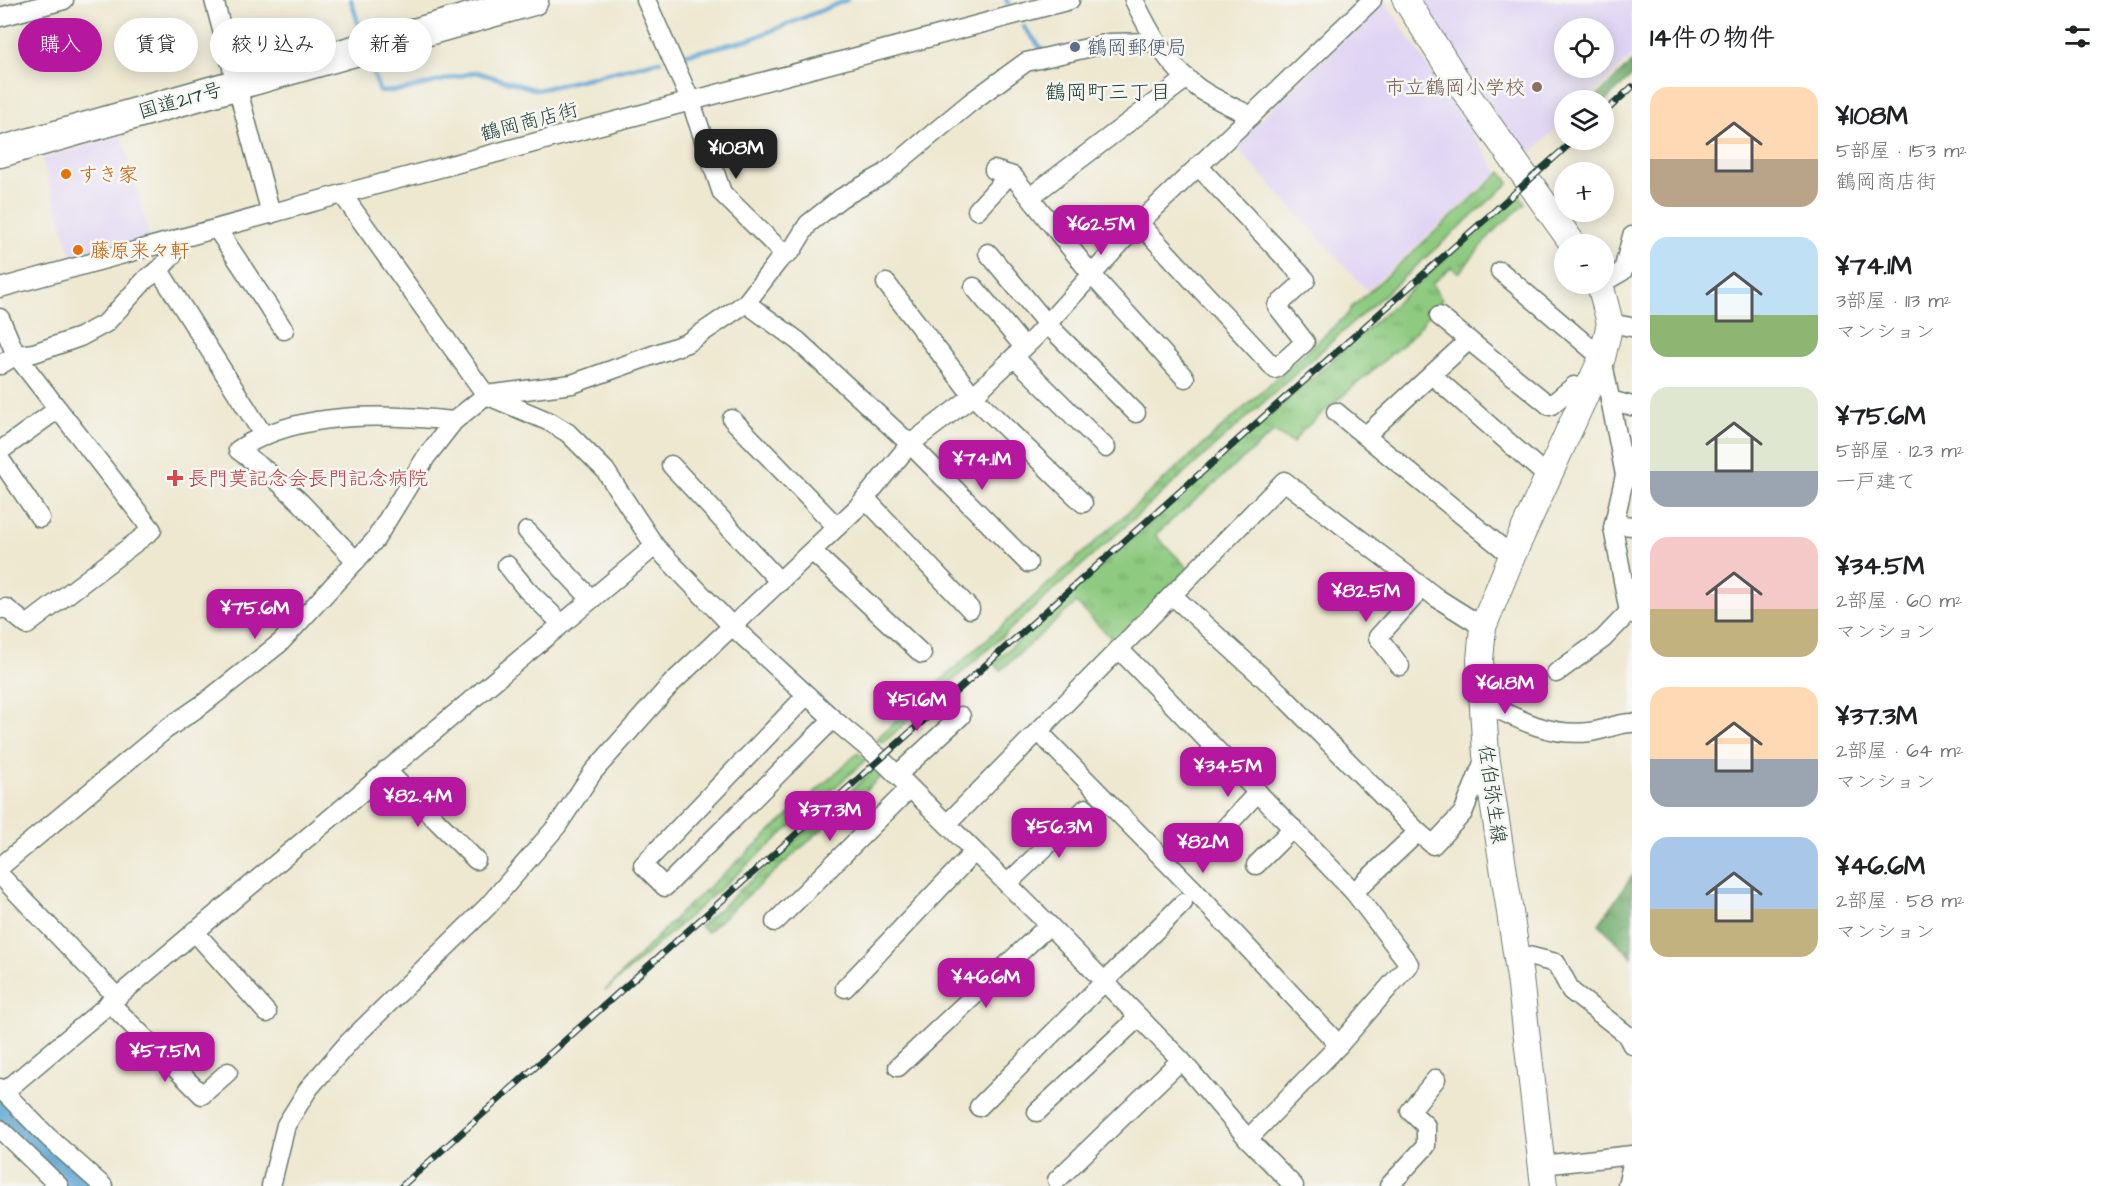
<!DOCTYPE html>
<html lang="ja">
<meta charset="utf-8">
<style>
body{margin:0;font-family:"Architects Daughter","Klee One",sans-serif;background:#f2f2f2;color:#202124;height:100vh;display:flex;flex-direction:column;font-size:22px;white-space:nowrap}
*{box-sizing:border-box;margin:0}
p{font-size:20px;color:#757577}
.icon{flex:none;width:33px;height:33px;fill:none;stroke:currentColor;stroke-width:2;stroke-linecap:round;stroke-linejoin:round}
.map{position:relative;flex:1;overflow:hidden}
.sheet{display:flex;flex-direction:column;background:#fff;width:480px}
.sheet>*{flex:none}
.guide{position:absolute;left:18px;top:18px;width:570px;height:54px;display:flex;gap:12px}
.controls{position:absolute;left:1554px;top:18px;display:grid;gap:12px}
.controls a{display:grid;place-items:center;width:60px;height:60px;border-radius:50%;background:#fff;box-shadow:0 3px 15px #0003;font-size:30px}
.price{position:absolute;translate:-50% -51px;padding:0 14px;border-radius:12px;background:#b5179e;color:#fff;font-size:20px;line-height:39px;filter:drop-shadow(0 2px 3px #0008)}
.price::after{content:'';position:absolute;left:50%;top:36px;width:18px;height:14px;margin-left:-9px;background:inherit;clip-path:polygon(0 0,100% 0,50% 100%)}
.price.active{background:#222;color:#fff}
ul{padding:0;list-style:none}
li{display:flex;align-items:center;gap:18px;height:150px;padding:0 18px}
li span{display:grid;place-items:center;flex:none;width:168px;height:120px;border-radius:18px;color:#555}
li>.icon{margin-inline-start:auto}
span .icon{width:72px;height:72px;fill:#fffc;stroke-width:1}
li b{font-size:26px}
h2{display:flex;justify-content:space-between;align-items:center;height:72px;padding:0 18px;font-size:26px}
.pill{padding:0 21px;border-radius:27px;background:#fff;box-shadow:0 3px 15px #0003;font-size:21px;line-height:54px}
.pill.active{background:#b5179e;color:#fff}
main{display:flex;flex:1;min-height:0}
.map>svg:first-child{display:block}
</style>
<main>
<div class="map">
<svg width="1632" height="1186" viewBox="0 0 1632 1186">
<defs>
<pattern id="grass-tufts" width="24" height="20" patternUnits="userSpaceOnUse" patternTransform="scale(1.5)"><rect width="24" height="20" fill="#8eca80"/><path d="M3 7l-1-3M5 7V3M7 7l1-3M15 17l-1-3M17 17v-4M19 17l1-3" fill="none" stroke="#73a56a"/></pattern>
<pattern id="forest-crowns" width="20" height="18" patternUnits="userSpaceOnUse" patternTransform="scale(1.5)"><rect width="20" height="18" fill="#72ae6e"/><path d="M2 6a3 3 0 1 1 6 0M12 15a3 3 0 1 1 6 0" fill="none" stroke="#5d8f5b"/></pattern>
</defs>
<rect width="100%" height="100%" fill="#f6f6f2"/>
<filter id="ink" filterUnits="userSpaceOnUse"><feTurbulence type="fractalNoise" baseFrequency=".0167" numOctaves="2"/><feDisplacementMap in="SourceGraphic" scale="12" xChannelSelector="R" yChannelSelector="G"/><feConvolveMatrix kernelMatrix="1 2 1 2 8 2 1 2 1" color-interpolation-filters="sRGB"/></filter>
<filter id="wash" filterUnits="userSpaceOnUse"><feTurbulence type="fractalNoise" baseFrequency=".008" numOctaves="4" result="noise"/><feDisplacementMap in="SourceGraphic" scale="24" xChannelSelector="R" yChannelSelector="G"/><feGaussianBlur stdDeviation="1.35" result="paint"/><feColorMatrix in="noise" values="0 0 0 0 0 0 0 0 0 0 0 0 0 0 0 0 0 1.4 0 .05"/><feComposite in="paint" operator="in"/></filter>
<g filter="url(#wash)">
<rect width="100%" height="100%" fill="#eee8d0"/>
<g fill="#e0d4f4" fill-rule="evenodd">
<polygon points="1384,0 1498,172 1367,290 1234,145"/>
<path d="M1417,0H1632V56L1586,100H1564V121L1528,156L1463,73ZM1564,28H1604V68H1564Z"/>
<polygon points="121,135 151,241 74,263 42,159"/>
</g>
<g fill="url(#grass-tufts)" stroke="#56845a" stroke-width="1.5">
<polygon points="1501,172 1509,183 883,743 876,739 1348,314 1351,308"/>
<polygon points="1519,193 1525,204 1493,232 1459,273 1451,267 1432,284 1442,300 1409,339 1303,430 1293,443 1274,432 1155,535 1189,569 1117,644 1076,603 1001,670 993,663"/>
<polygon points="858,753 866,760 605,991 680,913"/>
<polygon points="877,767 884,774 707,932 700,926"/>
</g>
<g fill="url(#forest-crowns)" stroke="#487651" stroke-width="1.5">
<polygon points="1632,62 1632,76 1604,102 1593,100"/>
<polygon points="1632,876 1632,957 1599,924"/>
</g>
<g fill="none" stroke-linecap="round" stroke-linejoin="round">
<g stroke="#5aa2d0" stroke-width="4.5">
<polyline points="351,0 360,29"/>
<polyline points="1006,0 1008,3"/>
<polyline points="1024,27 1044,52"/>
<polyline points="684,55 751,39 847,0"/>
<polyline points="372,69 380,92 403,90 476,72 537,90 660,61"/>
</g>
<polyline stroke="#5aa2d0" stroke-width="27" points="0,1108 82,1186"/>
</g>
</g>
<g filter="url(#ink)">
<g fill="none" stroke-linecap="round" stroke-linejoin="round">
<defs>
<g id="minor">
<polyline points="214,0 271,214"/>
<polyline points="646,0 691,102 722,193 785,255"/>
<path d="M1134,0C1150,33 1167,65 1197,87C1213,99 1234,107 1251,116"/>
<polyline points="0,17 64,0"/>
<polyline points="994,170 1013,176 1092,275 1185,378"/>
<polyline points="342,194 486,395 550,422 568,433 605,470 655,546 733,627 833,719 881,759 1049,925 1181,1060 1248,1139 1294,1186"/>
<polyline points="1030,197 1187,78"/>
<polyline points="977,210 1009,175"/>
<polyline points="1139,223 1275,369 1305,342 1277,306 1306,280 1198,166"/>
<polyline points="217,229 284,330"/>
<polyline points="988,253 1047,324 1136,413"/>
<polyline points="159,270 264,436"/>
<polyline points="1500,271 1602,358 1625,475 1613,528 1629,612 1632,615"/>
<polyline points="1604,282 1623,271 1632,236"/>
<polyline points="886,283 973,396 1083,503"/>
<polyline points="974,287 1024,347"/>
<polyline points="0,288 342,194 1070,0"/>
<polyline points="746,303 779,260 792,250 808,224 841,198 884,174 971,102 1026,62 1109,43 1154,42"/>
<polyline points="1439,316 1550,406 1574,386 1589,389"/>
<polyline points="0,318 16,355 152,530 27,625 6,608 0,609"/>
<polyline points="1610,323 1631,327"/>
<polyline points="1014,357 1106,448"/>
<polyline points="0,365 16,355 34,353 80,337 106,323 146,279 159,270 172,256 178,239"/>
<polyline points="1432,375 1548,477"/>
<polyline points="1610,400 1632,406"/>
<polyline points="1336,412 1512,556"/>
<polyline points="732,419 837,527"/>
<polyline points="1365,436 1469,340"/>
<polyline points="0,451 58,409"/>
<polyline points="0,459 40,518"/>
<polyline points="671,465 780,582"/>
<polyline points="865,498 970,609"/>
<polyline points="1614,524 1632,526"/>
<polyline points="527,531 591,599"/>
<polyline points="812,551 922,654"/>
<path d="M356,561L301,503L268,472L238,450C297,410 385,414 454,421"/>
<polyline points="507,565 526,589 561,623"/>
<polyline points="1172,595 1280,693 1418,832"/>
<polyline points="1119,649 1354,892"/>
<polyline points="1400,666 1378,637 1423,587"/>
<polyline points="1556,673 1603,639 1629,612"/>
<polyline points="807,695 643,865 665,887 833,719"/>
<path d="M1483,702C1517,719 1550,737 1590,732C1605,730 1617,723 1632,723"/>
<polyline points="1038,731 1191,887 1339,1045"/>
<polyline points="386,770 476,860"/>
<polyline points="897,775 961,716"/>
<polyline points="947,824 1284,481 1437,598 1483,627"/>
<polyline points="1224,829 1258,792"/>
<polyline points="1256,865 1293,828"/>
<polyline points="0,867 165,730 203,704 280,643 375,540 426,457 454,421 486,395 572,384 687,343 746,303 798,341 910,444 1028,563"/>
<polyline points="0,875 116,996"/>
<polyline points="1007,884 1086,808"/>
<polyline points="775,922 910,788"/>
<polyline points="194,931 267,1013"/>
<polyline points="1516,953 1556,963 1571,991 1626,1034 1632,1045"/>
<polyline points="845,988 974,852"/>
<polyline points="109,1002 202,1095 228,1072"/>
<polyline points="898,1067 1049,925"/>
<polyline points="0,1088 48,1137 103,1186"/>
<polyline points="4,1092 655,546"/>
<polyline points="979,1107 1183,903"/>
<polyline points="1037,1112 1139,1017"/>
<polyline points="0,1129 59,1186"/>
<polyline points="1248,1139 1339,1045 1409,964 1354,892 1418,832 1433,845 1463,813 1485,758"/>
<polyline points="1542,1165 1632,1155"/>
<polyline points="1057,1180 1181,1060"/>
<polyline points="271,1186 286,1125 309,1088 349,1042 488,906 557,826 593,772 672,683 857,508 910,444 973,396 1034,338 1139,223 1372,0"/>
<polyline points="1389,1186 1426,1146 1426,1126 1410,1111 1436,1079"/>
<polyline points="1627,1186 1632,1164"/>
</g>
<g id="secondary">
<polyline points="1406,0 1454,76 1573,244"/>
<polyline points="1544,1186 1520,978 1486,755 1480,660 1483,627 1512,556 1602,358 1610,323 1600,284"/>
</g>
<polyline id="trunk" points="0,152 533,0"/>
</defs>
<use href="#minor" stroke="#67796b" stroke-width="21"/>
<use href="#secondary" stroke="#67796b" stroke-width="28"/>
<use href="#trunk" stroke="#67796b" stroke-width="33"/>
<use href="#minor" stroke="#fff" stroke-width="18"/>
<use href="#secondary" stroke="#fff" stroke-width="26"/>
<use href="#trunk" stroke="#fff" stroke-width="30"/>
<defs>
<g id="rail">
<polyline points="1604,113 1632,87"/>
<polyline points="402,1186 1574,140"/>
</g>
</defs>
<use href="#rail" stroke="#1f3d34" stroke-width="7"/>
<use href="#rail" stroke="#f6f6f2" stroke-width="4.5" stroke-dasharray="14" stroke-linecap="butt"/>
</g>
</g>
<circle fill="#5c6f8a" stroke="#f6f6f2" stroke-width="2" cx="1075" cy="47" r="6"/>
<circle fill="#8d6e63" stroke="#f6f6f2" stroke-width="2" cx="1537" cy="87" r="6"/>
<g fill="#e8710a" stroke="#f6f6f2" stroke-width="2">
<circle cx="66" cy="174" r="6"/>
<circle cx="78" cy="250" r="6"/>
</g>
<path fill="#e0444e" stroke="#f6f6f2" stroke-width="2" d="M172 469h6v6h6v6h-6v6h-6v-6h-6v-6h6z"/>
<g text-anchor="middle" stroke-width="5" stroke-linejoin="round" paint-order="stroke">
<g font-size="20" fill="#4e5e75" stroke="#f6f6f2" text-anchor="start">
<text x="1087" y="54">鶴岡郵便局</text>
</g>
<g font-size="20" fill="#785e54" stroke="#f6f6f2" text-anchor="end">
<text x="1525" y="94">市立鶴岡小学校</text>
</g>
<g font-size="20" fill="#1f3d34" stroke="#f6f6f2">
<text transform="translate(180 100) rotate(-16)" y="7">国道217号</text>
<text transform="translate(529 121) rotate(-15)" y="7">鶴岡商店街</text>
<text transform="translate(1493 794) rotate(82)" y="7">佐伯弥生線</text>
</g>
<g font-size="20" fill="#c56008" stroke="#f6f6f2" text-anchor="start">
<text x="78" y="181">すき家</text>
<text x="90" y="257">藤原来々軒</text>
</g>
<g font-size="20" fill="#be3a42" stroke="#f6f6f2" text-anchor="start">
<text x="188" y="485">長門莫記念会長門記念病院</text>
</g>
<g font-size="21" fill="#1f3d34" stroke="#f6f6f2">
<text x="1108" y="99">鶴岡町三丁目</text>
</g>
</g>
</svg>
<div class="controls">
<a><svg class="icon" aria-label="locate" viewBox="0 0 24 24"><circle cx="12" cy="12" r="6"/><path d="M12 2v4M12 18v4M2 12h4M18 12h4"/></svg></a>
<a><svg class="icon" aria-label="layers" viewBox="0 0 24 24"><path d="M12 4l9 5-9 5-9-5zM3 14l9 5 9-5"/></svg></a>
<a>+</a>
<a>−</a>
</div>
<b class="price active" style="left:736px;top:180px">¥108M</b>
<b class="price" style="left:1101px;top:256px">¥62.5M</b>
<b class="price" style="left:982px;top:491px">¥74.1M</b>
<b class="price" style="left:1366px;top:623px">¥82.5M</b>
<b class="price" style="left:255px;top:640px">¥75.6M</b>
<b class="price" style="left:1505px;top:715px">¥61.8M</b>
<b class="price" style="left:917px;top:732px">¥51.6M</b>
<b class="price" style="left:1228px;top:798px">¥34.5M</b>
<b class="price" style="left:418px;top:828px">¥82.4M</b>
<b class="price" style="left:830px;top:842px">¥37.3M</b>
<b class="price" style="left:1059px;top:859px">¥56.3M</b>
<b class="price" style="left:1203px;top:874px">¥82M</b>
<b class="price" style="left:986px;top:1009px">¥46.6M</b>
<b class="price" style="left:165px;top:1083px">¥57.5M</b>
<div class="guide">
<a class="pill active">購入</a>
<a class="pill">賃貸</a>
<a class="pill">絞り込み</a>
<a class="pill">新着</a>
</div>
</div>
<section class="sheet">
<h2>14件の物件<svg class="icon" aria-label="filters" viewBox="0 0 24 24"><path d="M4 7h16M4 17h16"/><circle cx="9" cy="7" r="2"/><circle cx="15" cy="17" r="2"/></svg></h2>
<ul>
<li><span style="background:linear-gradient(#ffd9b3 60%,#b9a48a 0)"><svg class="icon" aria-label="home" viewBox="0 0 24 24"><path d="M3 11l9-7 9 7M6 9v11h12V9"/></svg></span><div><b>¥108M</b><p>5部屋 · 153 m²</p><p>鶴岡商店街</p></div></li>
<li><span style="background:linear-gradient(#bfe0f5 65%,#8fb573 0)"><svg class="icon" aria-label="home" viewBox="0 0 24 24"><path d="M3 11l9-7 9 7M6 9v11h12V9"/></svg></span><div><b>¥74.1M</b><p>3部屋 · 113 m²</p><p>マンション</p></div></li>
<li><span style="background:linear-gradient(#dfe7d0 70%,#9aa5b1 0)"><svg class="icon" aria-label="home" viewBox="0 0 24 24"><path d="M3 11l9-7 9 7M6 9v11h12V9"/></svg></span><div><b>¥75.6M</b><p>5部屋 · 123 m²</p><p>一戸建て</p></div></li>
<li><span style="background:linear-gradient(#f6c9c9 60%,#c2b280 0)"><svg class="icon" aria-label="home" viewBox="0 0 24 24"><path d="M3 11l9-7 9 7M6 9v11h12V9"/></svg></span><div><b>¥34.5M</b><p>2部屋 · 60 m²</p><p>マンション</p></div></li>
<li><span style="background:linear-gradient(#ffd9b3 60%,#9aa5b1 0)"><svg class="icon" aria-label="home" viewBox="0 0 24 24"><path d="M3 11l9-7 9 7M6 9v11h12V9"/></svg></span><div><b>¥37.3M</b><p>2部屋 · 64 m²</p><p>マンション</p></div></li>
<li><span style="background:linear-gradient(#a9c7e8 60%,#c2b280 0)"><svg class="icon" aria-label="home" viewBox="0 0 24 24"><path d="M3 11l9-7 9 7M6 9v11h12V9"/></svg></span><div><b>¥46.6M</b><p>2部屋 · 58 m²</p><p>マンション</p></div></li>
</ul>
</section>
</main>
